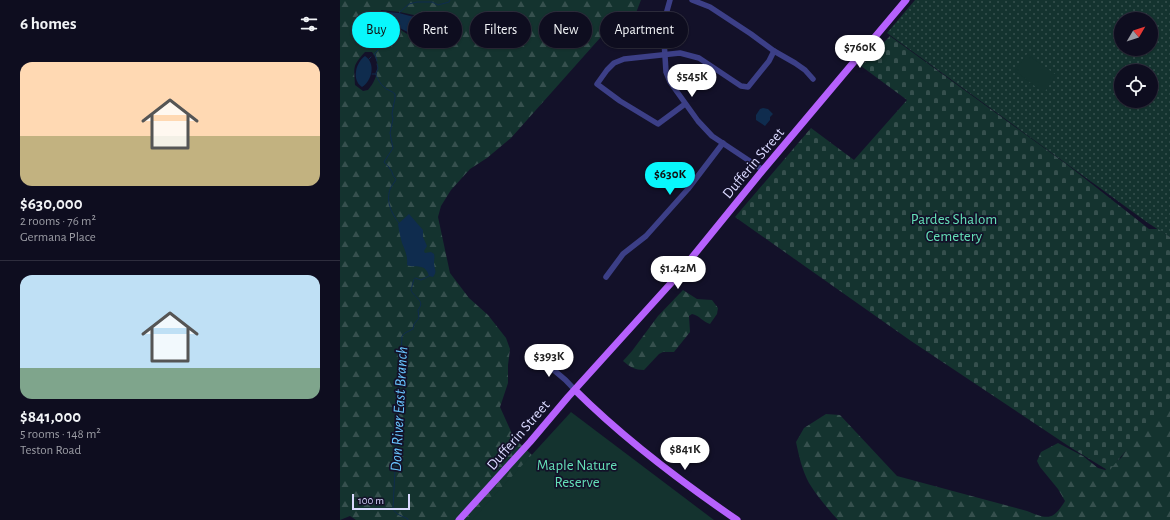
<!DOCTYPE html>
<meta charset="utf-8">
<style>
body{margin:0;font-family:"Alegreya Sans",sans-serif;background:#171628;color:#f1f3f6;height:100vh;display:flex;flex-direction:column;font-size:15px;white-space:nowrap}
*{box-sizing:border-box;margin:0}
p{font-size:13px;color:#9b9ca4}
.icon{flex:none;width:22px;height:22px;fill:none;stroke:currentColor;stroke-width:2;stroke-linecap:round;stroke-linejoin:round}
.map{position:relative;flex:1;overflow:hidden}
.sheet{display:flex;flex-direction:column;background:#0e0d1f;width:340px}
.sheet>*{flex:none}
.top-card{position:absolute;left:12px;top:12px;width:380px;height:36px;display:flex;gap:8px}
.needle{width:26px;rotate:51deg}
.tools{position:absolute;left:774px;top:12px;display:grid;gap:8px}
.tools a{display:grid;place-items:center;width:44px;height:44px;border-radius:50%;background:#0e0d1f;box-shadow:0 1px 3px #0004,0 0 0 1px #2e2d3d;font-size:20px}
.scale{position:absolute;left:12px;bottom:10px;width:58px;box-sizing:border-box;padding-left:4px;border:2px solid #dad9ff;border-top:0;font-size:11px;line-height:14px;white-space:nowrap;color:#dad9ff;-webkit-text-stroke:3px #131129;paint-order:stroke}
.price{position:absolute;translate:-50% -34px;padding:0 9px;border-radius:14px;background:#fff;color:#222;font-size:13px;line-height:26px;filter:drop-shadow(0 1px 2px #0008)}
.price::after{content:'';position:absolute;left:50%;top:24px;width:12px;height:9px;margin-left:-6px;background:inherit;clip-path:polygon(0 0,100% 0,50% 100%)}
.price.selected{background:#08f7fc;color:#111}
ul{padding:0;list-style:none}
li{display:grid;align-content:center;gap:8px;height:212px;padding:0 20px}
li+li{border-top:1px solid #2e2d3d}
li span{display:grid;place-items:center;height:124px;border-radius:12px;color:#555}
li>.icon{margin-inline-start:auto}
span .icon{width:72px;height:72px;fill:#fffc;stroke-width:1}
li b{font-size:17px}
h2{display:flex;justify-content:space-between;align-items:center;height:48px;padding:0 20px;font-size:17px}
.tag{padding:0 14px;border-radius:18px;background:#0e0d1f;box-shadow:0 1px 3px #0004,0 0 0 1px #2e2d3d;font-size:14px;line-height:36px}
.tag.selected{background:#08f7fc;color:#111}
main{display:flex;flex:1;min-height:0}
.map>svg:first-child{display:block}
</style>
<main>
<section class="sheet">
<h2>6 homes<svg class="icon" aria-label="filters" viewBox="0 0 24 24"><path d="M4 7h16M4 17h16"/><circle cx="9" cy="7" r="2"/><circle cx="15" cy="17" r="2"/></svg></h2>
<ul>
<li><span style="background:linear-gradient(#ffd9b3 60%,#c2b280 0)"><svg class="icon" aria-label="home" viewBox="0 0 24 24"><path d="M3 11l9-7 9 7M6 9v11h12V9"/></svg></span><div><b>$630,000</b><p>2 rooms · 76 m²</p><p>Germana Place</p></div></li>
<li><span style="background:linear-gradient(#bfe0f5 75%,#7fa58c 0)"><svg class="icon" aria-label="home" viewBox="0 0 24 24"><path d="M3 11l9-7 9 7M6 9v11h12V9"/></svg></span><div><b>$841,000</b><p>5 rooms · 148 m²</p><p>Teston Road</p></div></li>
</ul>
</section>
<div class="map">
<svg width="830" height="520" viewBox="0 0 830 520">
<defs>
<pattern id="grass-dots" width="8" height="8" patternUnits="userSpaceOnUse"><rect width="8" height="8" fill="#14332f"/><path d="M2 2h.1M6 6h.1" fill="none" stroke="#36504e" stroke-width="1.8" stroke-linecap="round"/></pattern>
<pattern id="forest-firs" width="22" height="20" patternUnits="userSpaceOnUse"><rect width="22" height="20" fill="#14332f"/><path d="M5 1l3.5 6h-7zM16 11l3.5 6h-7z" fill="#36504e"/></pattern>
<pattern id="cemetery-stones" width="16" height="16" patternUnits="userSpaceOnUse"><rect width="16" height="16" fill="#14332f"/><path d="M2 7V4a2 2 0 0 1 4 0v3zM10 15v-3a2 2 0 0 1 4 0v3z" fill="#36504e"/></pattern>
</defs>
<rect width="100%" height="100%" fill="#131129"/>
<path fill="url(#grass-dots)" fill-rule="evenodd" d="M575,0H830V237L808,223L547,33ZM781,19H811V49H781ZM781,71H811V101H781Z"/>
<g fill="url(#forest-firs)" fill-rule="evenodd">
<path d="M0,0H301L292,23L260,38L171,138L147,158L130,169L111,190L101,206L98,217L110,273L129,298L148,315L166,338L170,349L168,365V383L160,407L174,438L194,457L372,520H16L10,516L0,520ZM41,10L60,12L83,17L95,28C91,36 80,38 72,36C65,34 61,29 55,26C53,24 49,24 46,23L43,17ZM25,52H32C42,65 37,79 28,90L23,91L15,85C14,67 12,66 25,52Z"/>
<path d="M343,290L357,299L372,300L378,308L377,314L370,324C363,322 359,315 352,314L349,316L350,332L334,352H323L319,354L304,370C295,370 290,367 283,361L292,351L318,316Z"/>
<path d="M830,394V520H498C488,509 477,496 469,483C462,470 459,456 456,442L464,428L486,414L500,415L557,476L687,511C709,520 713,520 725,501L718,489L700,467L697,461L701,452L718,443L743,456L758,468L765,470L781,458L808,416Z"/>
</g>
<polygon fill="url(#cemetery-stones)" points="550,36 729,166 809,229 818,229 830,237 830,398 769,471 733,449 571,341 395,217 471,128 514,160 567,100 521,66"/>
<g fill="#14332f">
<polygon points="687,54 716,75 704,93 675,71"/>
<polygon points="231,412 374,520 132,520"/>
</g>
<g fill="#0f2c4e">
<path d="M46,12L59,13L85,20L87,22L90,30C87,33 82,36 79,36C74,36 51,24 48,20C45,18 45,15 46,12Z"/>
<path d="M25,56C36,63 32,81 22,87C11,80 16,62 25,56Z"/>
<polygon points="423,108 428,109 433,114 430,117 430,120 425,126 416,120 416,115 420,109"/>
<path d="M69,214L83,230V237L87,246L84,251L85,253L91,252L94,254C95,257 94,260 94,264C95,270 97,272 93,277L89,276C85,262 76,269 67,265C68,257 65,250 62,243C60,236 59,230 58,224Z"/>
</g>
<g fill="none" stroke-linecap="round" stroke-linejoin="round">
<g stroke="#0f2c4e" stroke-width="1">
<polyline points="59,13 69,4 77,2 92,2 98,5 109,2 110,0"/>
<polyline points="34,54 44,44 55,25"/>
<polyline points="35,54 37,61"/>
<polyline points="29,59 31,57"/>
<polyline points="36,73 38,68 37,64"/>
<polyline points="32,74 36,74"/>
<path d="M36,74V75C38,79 40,84 44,87C47,90 52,91 55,94V99L54,103L52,114L53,119L50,133L53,148L44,162C46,165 49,166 50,169C53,172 52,176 56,179C55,182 53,184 51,187C45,200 51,213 59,223"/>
<polyline points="75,278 81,280 89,276"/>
<path d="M68,520V519C63,516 55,515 53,508L62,336L65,333L73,329L74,324L79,318L78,310C86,300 74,298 71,290L74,279"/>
</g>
<g stroke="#3c3f87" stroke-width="5.5">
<polyline points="330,0 323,25 326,72 330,82 358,121 372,136 423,170"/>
<polyline points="352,0 370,7 411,34 434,51 455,63 465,70 473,79"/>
<polyline points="345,104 318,124 280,101 257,84 267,70 274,63 284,59 340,53 359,58 401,86 408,87 429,61 434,51"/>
<polyline points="266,277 283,254 306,236 348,189 383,143"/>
<path d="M190,356C207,364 223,376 235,390"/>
</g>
<g stroke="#b661fd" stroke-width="7">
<path d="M235,390C284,439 340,481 397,520"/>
<polyline points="119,520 190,442 228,397 332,282 423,170 566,0"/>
</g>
</g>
<g text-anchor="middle" stroke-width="3.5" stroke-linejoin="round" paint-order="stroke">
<g font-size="15" fill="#dad9ff" stroke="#131129">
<text transform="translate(413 163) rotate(-50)" y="5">Dufferin Street</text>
<text transform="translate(178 435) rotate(-49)" y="5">Dufferin Street</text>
</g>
<g font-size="15" fill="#64dfb7" stroke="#131129">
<text x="614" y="224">Pardes Shalom<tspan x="614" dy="17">Cemetery</tspan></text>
<text x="237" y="470">Maple Nature<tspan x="237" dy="17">Reserve</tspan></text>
</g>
<g font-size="16" font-style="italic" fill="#68c4fd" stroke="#131129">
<text transform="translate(58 409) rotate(-87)" y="6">Don River East Branch</text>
</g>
</g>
</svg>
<div class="tools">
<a><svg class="needle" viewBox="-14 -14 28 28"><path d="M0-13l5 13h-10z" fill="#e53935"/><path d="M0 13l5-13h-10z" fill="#9b9ca4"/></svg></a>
<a><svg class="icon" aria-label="locate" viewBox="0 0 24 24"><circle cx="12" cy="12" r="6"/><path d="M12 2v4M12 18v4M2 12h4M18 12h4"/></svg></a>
</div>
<div class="scale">100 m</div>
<b class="price" style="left:520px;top:69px">$760K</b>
<b class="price" style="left:352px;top:98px">$545K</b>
<b class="price selected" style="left:330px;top:196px">$630K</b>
<b class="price" style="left:338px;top:290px">$1.42M</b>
<b class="price" style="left:209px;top:378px">$393K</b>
<b class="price" style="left:345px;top:471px">$841K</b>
<div class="top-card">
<a class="tag selected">Buy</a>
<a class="tag">Rent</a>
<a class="tag">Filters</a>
<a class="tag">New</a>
<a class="tag">Apartment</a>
</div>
</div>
</main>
